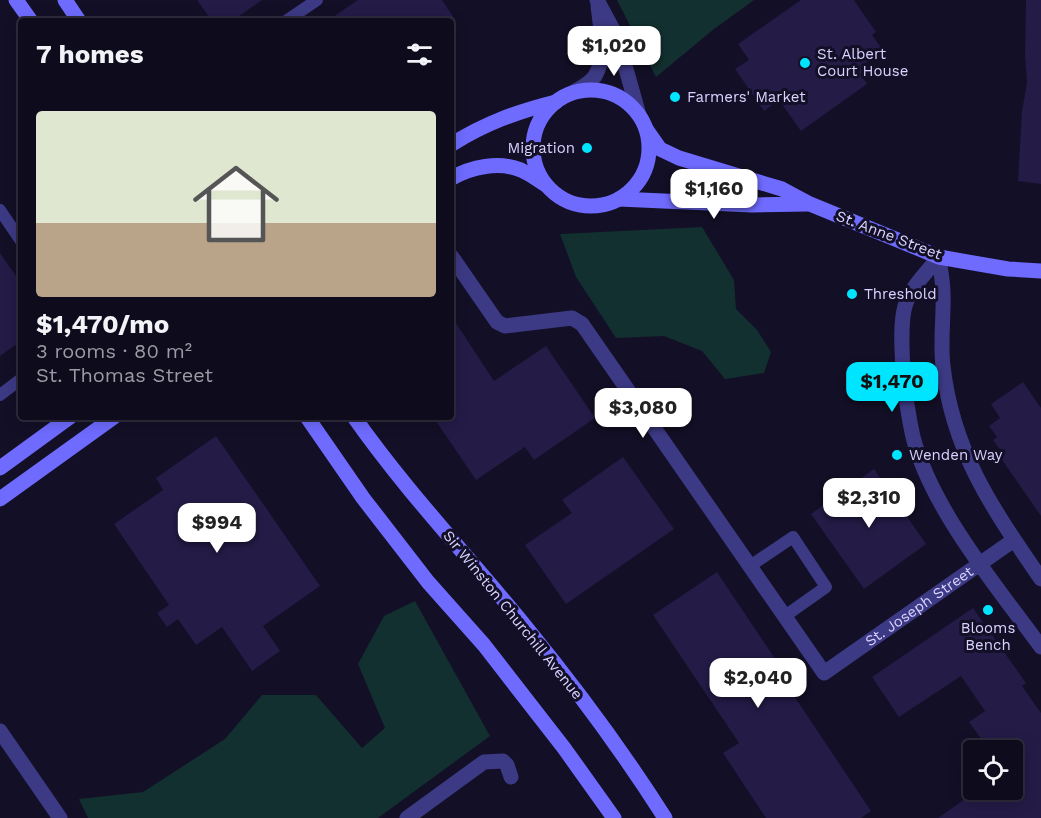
<!DOCTYPE html>
<meta charset="utf-8">
<style>
body{margin:0;font-family:"Work Sans",sans-serif;background:#1c1929;color:#f1f3f6;height:100vh;display:flex;flex-direction:column;font-size:22px;white-space:nowrap}
*{box-sizing:border-box;margin:0}
p{font-size:20px;color:#9b9ba3}
.icon{flex:none;width:33px;height:33px;fill:none;stroke:currentColor;stroke-width:2;stroke-linecap:round;stroke-linejoin:round}
.map{position:relative;flex:1;overflow:hidden}
.side{position:absolute;left:18px;top:18px;width:436px;height:402px;display:flex;flex-direction:column;background:#0e0b1c;border-radius:6px;box-shadow:0 3px 15px #0003,0 0 0 2px #2e2b3b}
.side>*{flex:none}
.fabs{position:absolute;left:963px;top:740px;display:grid;gap:12px}
.fabs a{display:grid;place-items:center;width:60px;height:60px;border-radius:6px;background:#0e0b1c;box-shadow:0 3px 15px #0003,0 0 0 2px #2e2b3b;font-size:30px}
.price{position:absolute;translate:-50% -51px;padding:0 14px;border-radius:12px;background:#fff;color:#222;font-size:20px;line-height:39px;filter:drop-shadow(0 2px 3px #0008)}
.price::after{content:'';position:absolute;left:50%;top:36px;width:18px;height:14px;margin-left:-9px;background:inherit;clip-path:polygon(0 0,100% 0,50% 100%)}
.price.on{background:#00e5ff;color:#111}
ul{padding:0;list-style:none}
li{display:grid;align-content:center;gap:12px;height:318px;padding:0 18px}
li+li{border-top:2px solid #2e2b3b}
li span{display:grid;place-items:center;height:186px;border-radius:6px;color:#555}
li>.icon{margin-inline-start:auto}
span .icon{width:108px;height:108px;fill:#fffc;stroke-width:1}
li b{font-size:26px}
h2{display:flex;justify-content:space-between;align-items:center;height:72px;padding:0 18px;font-size:26px}
.map>svg:first-child{display:block}
</style>
<div class="map">
<svg width="1041" height="818" viewBox="0 0 1041 818">
<rect width="100%" height="100%" fill="#130f26"/>
<g fill="#12302f">
<polygon points="617,0 754,0 714,29 656,77"/>
<polygon points="702,227 734,280 736,309 757,330 771,352 764,373 725,379 702,351 664,336 616,338 576,277 560,234"/>
<polygon points="415,601 490,736 378,818 88,818 79,799 143,792 225,739 262,695 316,695 362,748 385,728 358,664 384,616"/>
</g>
<g fill="#241b47">
<polygon points="197,0 262,0 232,21 212,21"/>
<polygon points="358,0 442,0 456,21 327,21"/>
<polygon points="801,0 854,0 876,32 872,35 882,49 862,66 868,76 864,79 867,84 801,131 779,100 764,111 735,69 749,60 738,44"/>
<polygon points="1026,0 1041,0 1041,184 1018,181 1022,111 1027,83 1025,55"/>
<polygon points="0,253 21,283 21,341 0,356"/>
<polygon points="452,317 494,381 546,346 595,418 534,460 525,447 476,480 436,421 442,417 452,417"/>
<polygon points="1023,382 1041,408 1041,516 998,454 1001,451 993,440 997,437 989,426 1000,418 991,404"/>
<polygon points="216,436 320,586 263,626 280,651 252,671 222,627 196,645 178,619 167,627 157,613 169,605 114,524 163,490 156,478"/>
<polygon points="623,457 674,529 566,604 525,545 572,513 562,500"/>
<polygon points="874,469 926,544 864,589 811,514"/>
<polygon points="717,572 790,681 786,684 871,811 861,818 766,818 723,753 739,743 653,615"/>
<polygon points="973,608 1026,683 1022,686 1041,713 1041,818 938,818 979,789 1012,789 1012,750 989,750 969,722 985,711 961,676 899,717 872,677"/>
</g>
<g fill="none" stroke-linecap="round" stroke-linejoin="round">
<g stroke="#3d3a85" stroke-width="12">
<polyline points="286,21 317,0"/>
<polyline points="0,210 21,241"/>
<polyline points="0,395 21,379"/>
<polyline points="750,566 793,537 826,587 785,616"/>
</g>
<g stroke="#3d3a85" stroke-width="15">
<polyline points="597,0 617,37 639,115"/>
<path d="M572,93C580,88 590,84 595,76C607,57 600,26 598,5"/>
<path id="s1" d="M452,257L497,322L505,326L572,318L582,324L824,673L1014,540"/>
<path d="M939,257C928,271 910,288 905,306C900,323 902,351 903,369C905,392 908,415 913,437C932,510 997,587 1041,647"/>
<path d="M939,257C940,269 943,281 943,293C944,317 940,342 943,366C953,453 993,509 1041,579"/>
<polyline points="0,731 60,818"/>
<polyline points="407,818 484,762 503,761 507,765 511,777"/>
</g>
<g stroke="#6f6bff" stroke-width="15">
<polyline points="16,0 31,21"/>
<polyline points="65,0 79,21"/>
<circle cx="591" cy="148" r="58"/>
<polyline points="646,129 660,149 679,158 782,189 810,204 939,257 1008,269 1041,271"/>
<path d="M452,144C486,123 516,112 556,102"/>
<path d="M452,178C471,167 499,161 521,170C530,174 538,180 546,185"/>
<polyline points="619,199 752,205 807,204"/>
<polyline points="307,417 363,498 428,582 484,645 564,748 614,818"/>
<path d="M354,417C406,491 468,556 525,626C575,687 623,752 665,818"/>
<polyline points="0,468 70,417"/>
<polyline points="0,499 114,417"/>
</g>
</g>
<g fill="#00e5ff" stroke="#130f26" stroke-width="2">
<circle cx="805" cy="63" r="6"/>
<circle cx="675" cy="97" r="6"/>
<circle cx="587" cy="148" r="6"/>
<circle cx="852" cy="294" r="6"/>
<circle cx="897" cy="455" r="6"/>
<circle cx="988" cy="610" r="6"/>
</g>
<g text-anchor="middle" stroke-width="6" stroke-linejoin="round" paint-order="stroke">
<g font-size="15" fill="#d9d4ff" stroke="#130f26" text-anchor="start">
<text x="817" y="59">St. Albert<tspan x="817" dy="17">Court House</tspan></text>
<text x="687" y="102">Farmers' Market</text>
<text x="575" y="153" text-anchor="end">Migration</text>
<text x="864" y="299">Threshold</text>
<text x="909" y="460">Wenden Way</text>
<text x="988" y="633" text-anchor="middle">Blooms<tspan x="988" dy="17">Bench</tspan></text>
</g>
<g font-size="15" fill="#d9d4ff" stroke="#130f26">
<text transform="translate(889 235) rotate(21)" y="5">St. Anne Street</text>
<text dy="5" stroke="none"><textPath href="#s1" startOffset="708">St. Joseph Street</textPath></text>
<text transform="translate(513 615) rotate(51)" y="5">Sir Winston Churchill Avenue</text>
</g>
</g>
</svg>
<div class="fabs">
<a><svg class="icon" aria-label="locate" viewBox="0 0 24 24"><circle cx="12" cy="12" r="6"/><path d="M12 2v4M12 18v4M2 12h4M18 12h4"/></svg></a>
</div>
<b class="price" style="left:614px;top:77px">$1,020</b>
<b class="price" style="left:714px;top:220px">$1,160</b>
<b class="price on" style="left:892px;top:413px">$1,470</b>
<b class="price" style="left:643px;top:439px">$3,080</b>
<b class="price" style="left:869px;top:529px">$2,310</b>
<b class="price" style="left:217px;top:554px">$994</b>
<b class="price" style="left:758px;top:709px">$2,040</b>
<section class="side">
<h2>7 homes<svg class="icon" aria-label="filters" viewBox="0 0 24 24"><path d="M4 7h16M4 17h16"/><circle cx="9" cy="7" r="2"/><circle cx="15" cy="17" r="2"/></svg></h2>
<ul>
<li><span style="background:linear-gradient(#dfe7d0 60%,#b9a48a 0)"><svg class="icon" aria-label="home" viewBox="0 0 24 24"><path d="M3 11l9-7 9 7M6 9v11h12V9"/></svg></span><div><b>$1,470/mo</b><p>3 rooms · 80 m²</p><p>St. Thomas Street</p></div></li>
</ul>
</section>
</div>
